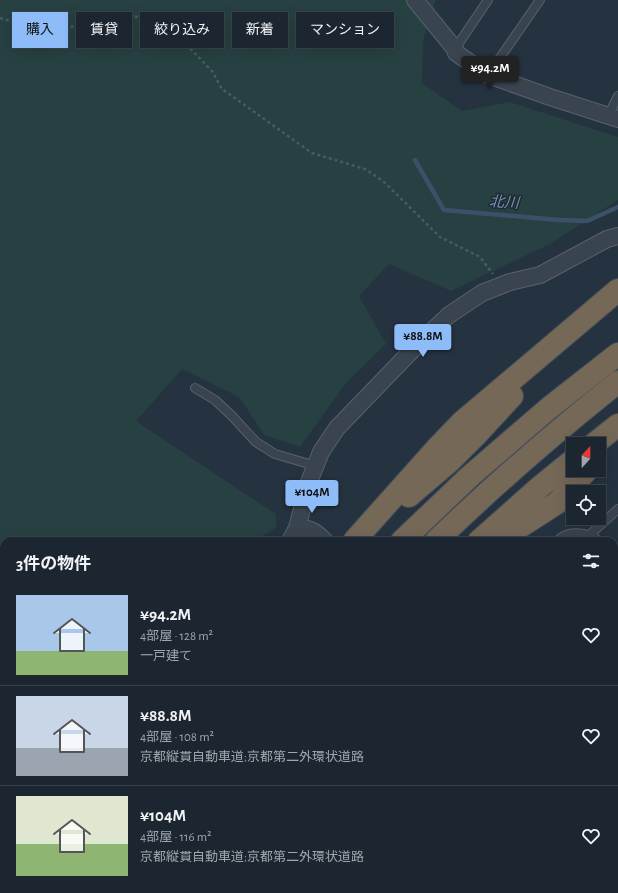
<!DOCTYPE html>
<html lang="ja">
<meta charset="utf-8">
<style>
body{margin:0;font-family:"Alegreya Sans","Noto Sans JP",sans-serif;background:#29323c;color:#f1f3f6;height:100vh;display:flex;flex-direction:column;font-size:15px;white-space:nowrap}
*{box-sizing:border-box;margin:0}
p{font-size:13px;color:#a0a5ab}
.icon{flex:none;width:22px;height:22px;fill:none;stroke:currentColor;stroke-width:2;stroke-linecap:round;stroke-linejoin:round}
.map{position:relative;flex:1;overflow:hidden}
.details{position:absolute;left:0px;top:537px;width:618px;height:356px;display:flex;flex-direction:column;background:#1c2630;border-radius:12px 12px 0 0;box-shadow:0 4px 16px #0002,0 0 0 1px #3a434c}
.details>*{flex:none}
.hud{position:absolute;left:12px;top:12px;width:400px;height:36px;display:flex;gap:8px}
.needle{width:26px;rotate:21deg}
.buttons{position:absolute;left:566px;top:437px;display:grid;gap:8px}
.buttons a{display:grid;place-items:center;width:40px;height:40px;border-radius:0px;background:#1c2630;box-shadow:0 4px 16px #0002,0 0 0 1px #3a434c;font-size:20px}
.price{position:absolute;translate:-50% -34px;padding:0 9px;border-radius:4px;background:#8ebcf8;color:#111;font-size:13px;line-height:26px;filter:drop-shadow(0 1px 2px #0008)}
.price::after{content:'';position:absolute;left:50%;top:24px;width:12px;height:9px;margin-left:-6px;background:inherit;clip-path:polygon(0 0,100% 0,50% 100%)}
.price.on{background:#222;color:#fff}
ul{padding:0;list-style:none}
li{display:flex;align-items:center;gap:12px;height:100px;padding:0 16px}
li+li{border-top:1px solid #3a434c}
li span{display:grid;place-items:center;flex:none;width:112px;height:80px;border-radius:0px;color:#555}
li>.icon{margin-inline-start:auto}
span .icon{width:48px;height:48px;fill:#fffc;stroke-width:1}
li b{font-size:17px}
h2{display:flex;justify-content:space-between;align-items:center;height:48px;padding:0 16px;font-size:17px}
.chip{padding:0 14px;border-radius:0px;background:#1c2630;box-shadow:0 4px 16px #0002,0 0 0 1px #3a434c;font-size:14px;line-height:36px}
.chip.on{background:#8ebcf8;color:#111}
.map>svg:first-child{display:block}
</style>
<div class="map">
<svg width="618" height="893" viewBox="0 0 618 893">
<rect width="100%" height="100%" fill="#253240"/>
<g fill="#274041">
<polygon points="0,0 436,0 423,40 422,83 462,111 510,102 618,137 618,200 550,244 451,291 389,264 359,296 386,344 346,383 300,447 264,435 239,397 182,369 136,421 276,514 276,528 254,541 4,541 4,889 403,889 402,892 403,893 0,893"/>
<polygon points="514,889 587,889 586,893 512,893"/>
</g>
<g fill="none" stroke-linecap="round" stroke-linejoin="round">
<g stroke="#3b5169" stroke-width="4.5">
<polyline points="415,160 444,210 559,220 587,221 618,207"/>
<polyline points="0,642 4,641"/>
<polyline points="614,810 616,810"/>
</g>
<g stroke="#3b4755" stroke-width="22" stroke-dasharray="22 11" stroke-linecap="butt">
<polyline points="93,893 96,889"/>
<polyline points="130,893 133,889"/>
</g>
<defs>
<g id="lane">
<polyline points="455,49 488,0"/>
<polyline points="488,75 540,0"/>
<polyline points="608,116 618,96"/>
<polyline points="195,388 215,400 232,416 256,442 275,454 316,466"/>
<polyline points="586,538 618,509"/>
</g>
<g id="street">
<polyline points="415,0 455,49 456,53 488,75 550,97 618,119"/>
<path d="M297,528C310,527 316,532 325,541"/>
<polyline points="290,541 297,528 309,482 321,452 337,428 421,341 449,315 482,293 510,282 540,275 607,239 618,236"/>
<path d="M563,541C572,535 583,537 593,541"/>
<polyline points="614,553 618,556"/>
<polyline points="63,893 66,889"/>
</g>
<g id="highway">
<polyline points="594,444 618,425"/>
<polyline points="409,496 450,461 476,435 512,396"/>
<polyline points="354,541 437,448 461,423 618,290"/>
<polyline points="402,541 469,477 549,408 618,354"/>
<path d="M436,541C494,485 555,432 618,382"/>
<polyline points="479,541 541,486 573,460"/>
<polyline points="498,541 557,503 587,470"/>
</g>
</defs>
<use href="#lane" stroke="#57626e" stroke-width="10"/>
<use href="#street" stroke="#57626e" stroke-width="18"/>
<use href="#highway" stroke="#444f5b" stroke-width="24"/>
<g stroke="#465d5e" stroke-width="2.5" stroke-dasharray="3 3" stroke-linecap="butt">
<polyline points="0,18 14,22 64,29 110,15 151,18 179,37 212,71 222,89 312,153 365,169 383,181 440,237 480,257 493,274"/>
<polyline points="397,889 403,893"/>
</g>
<use href="#lane" stroke="#3a4450" stroke-width="8"/>
<use href="#street" stroke="#3a4450" stroke-width="16"/>
<use href="#highway" stroke="#766857" stroke-width="22"/>
</g>
<g text-anchor="middle" stroke-width="3" stroke-linejoin="round" paint-order="stroke">
<g font-size="15" font-style="italic" fill="#7691ad" stroke="#1e2935">
<text transform="translate(504 202) rotate(4)" y="5">北川</text>
</g>
</g>
</svg>
<div class="buttons">
<a><svg class="needle" viewBox="-14 -14 28 28"><path d="M0-13l5 13h-10z" fill="#e53935"/><path d="M0 13l5-13h-10z" fill="#a0a5ab"/></svg></a>
<a><svg class="icon" aria-label="locate" viewBox="0 0 24 24"><circle cx="12" cy="12" r="6"/><path d="M12 2v4M12 18v4M2 12h4M18 12h4"/></svg></a>
</div>
<b class="price on" style="left:490px;top:90px">¥94.2M</b>
<b class="price" style="left:423px;top:358px">¥88.8M</b>
<b class="price" style="left:312px;top:514px">¥104M</b>
<div class="hud">
<a class="chip on">購入</a>
<a class="chip">賃貸</a>
<a class="chip">絞り込み</a>
<a class="chip">新着</a>
<a class="chip">マンション</a>
</div>
<section class="details">
<h2>3件の物件<svg class="icon" aria-label="filters" viewBox="0 0 24 24"><path d="M4 7h16M4 17h16"/><circle cx="9" cy="7" r="2"/><circle cx="15" cy="17" r="2"/></svg></h2>
<ul>
<li><span style="background:linear-gradient(#a9c7e8 70%,#8fb573 0)"><svg class="icon" aria-label="home" viewBox="0 0 24 24"><path d="M3 11l9-7 9 7M6 9v11h12V9"/></svg></span><div><b>¥94.2M</b><p>4部屋 · 128 m²</p><p>一戸建て</p></div><svg class="icon" aria-label="heart" viewBox="0 0 24 24"><path d="M12 20l-8-8c-3-5 5-10 8-4 3-6 11-1 8 4z"/></svg></li>
<li><span style="background:linear-gradient(#c9d6e8 65%,#9aa5b1 0)"><svg class="icon" aria-label="home" viewBox="0 0 24 24"><path d="M3 11l9-7 9 7M6 9v11h12V9"/></svg></span><div><b>¥88.8M</b><p>4部屋 · 108 m²</p><p>京都縦貫自動車道;京都第二外環状道路</p></div><svg class="icon" aria-label="heart" viewBox="0 0 24 24"><path d="M12 20l-8-8c-3-5 5-10 8-4 3-6 11-1 8 4z"/></svg></li>
<li><span style="background:linear-gradient(#dfe7d0 60%,#8fb573 0)"><svg class="icon" aria-label="home" viewBox="0 0 24 24"><path d="M3 11l9-7 9 7M6 9v11h12V9"/></svg></span><div><b>¥104M</b><p>4部屋 · 116 m²</p><p>京都縦貫自動車道;京都第二外環状道路</p></div><svg class="icon" aria-label="heart" viewBox="0 0 24 24"><path d="M12 20l-8-8c-3-5 5-10 8-4 3-6 11-1 8 4z"/></svg></li>
</ul>
</section>
</div>
